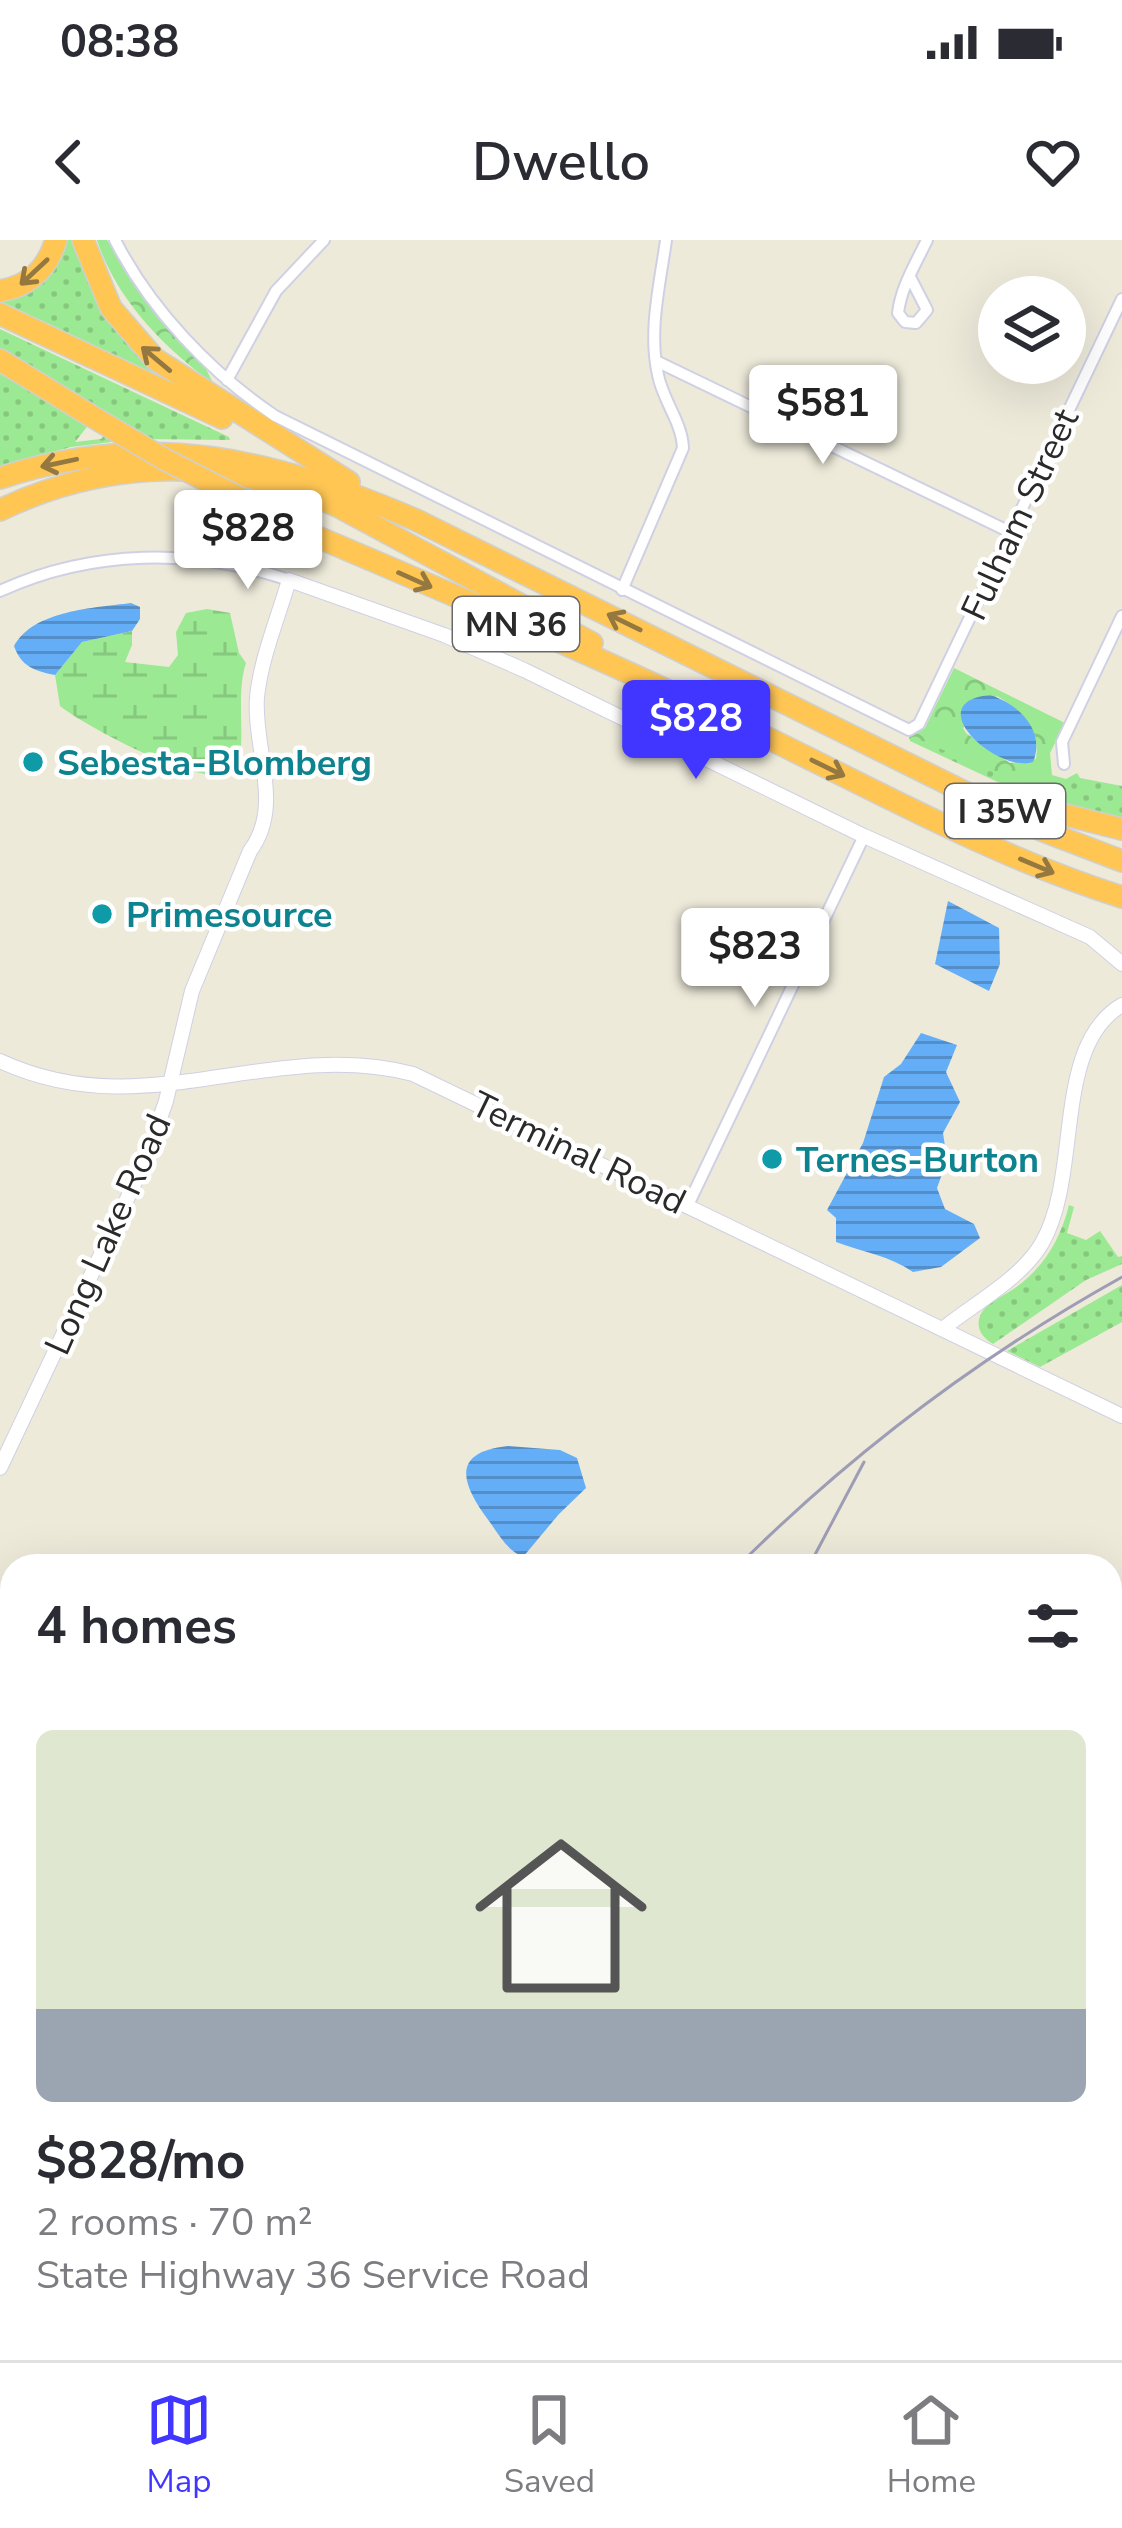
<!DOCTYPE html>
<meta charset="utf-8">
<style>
body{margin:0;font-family:"Nunito Sans",sans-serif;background:#f2f2f3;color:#2b2b33;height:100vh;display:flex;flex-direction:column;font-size:45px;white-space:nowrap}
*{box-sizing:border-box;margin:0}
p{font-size:39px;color:#7c7c81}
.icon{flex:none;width:66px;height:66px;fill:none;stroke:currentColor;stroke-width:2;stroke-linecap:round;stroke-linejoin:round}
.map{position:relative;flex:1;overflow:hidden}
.drawer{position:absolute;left:0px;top:1314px;width:1122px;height:807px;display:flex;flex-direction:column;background:#fff;border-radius:36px 36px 0 0;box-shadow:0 12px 48px #0002}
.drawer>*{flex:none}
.controls{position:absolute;left:978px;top:36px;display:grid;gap:24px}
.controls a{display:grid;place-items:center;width:108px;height:108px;border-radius:50%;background:#fff;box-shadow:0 12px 48px #0002;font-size:60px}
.price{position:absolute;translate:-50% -102px;padding:0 27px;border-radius:12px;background:#fff;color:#222;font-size:39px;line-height:78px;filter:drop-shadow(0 3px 6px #0008)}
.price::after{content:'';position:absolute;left:50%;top:72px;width:36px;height:27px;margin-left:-18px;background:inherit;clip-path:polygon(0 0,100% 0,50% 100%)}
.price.on{background:#4036ff;color:#fff}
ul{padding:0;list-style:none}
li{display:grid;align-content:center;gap:24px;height:636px;padding:0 36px}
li+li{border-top:3px solid #e1e1e2}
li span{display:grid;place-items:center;height:372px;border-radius:18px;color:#555}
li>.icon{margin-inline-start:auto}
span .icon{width:216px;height:216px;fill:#fffc;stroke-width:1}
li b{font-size:51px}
h2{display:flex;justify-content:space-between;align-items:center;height:144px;padding:0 36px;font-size:51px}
.status{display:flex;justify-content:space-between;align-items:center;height:84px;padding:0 60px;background:#fff;direction:ltr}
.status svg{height:33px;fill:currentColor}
header{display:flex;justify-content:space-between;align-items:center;height:156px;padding:0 36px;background:#fff;font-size:54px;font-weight:600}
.tab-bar{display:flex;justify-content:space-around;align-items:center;height:168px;border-top:3px solid #e1e1e2;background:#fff;font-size:33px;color:#7c7c81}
.tab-bar a{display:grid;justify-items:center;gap:6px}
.tab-bar .on{color:#4036ff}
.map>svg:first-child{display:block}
</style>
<div class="status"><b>08:38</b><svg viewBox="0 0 49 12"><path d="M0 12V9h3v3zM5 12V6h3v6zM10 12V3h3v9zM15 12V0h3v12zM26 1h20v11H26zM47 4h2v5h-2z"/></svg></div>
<header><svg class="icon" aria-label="back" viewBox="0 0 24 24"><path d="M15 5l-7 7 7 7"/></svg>Dwello<svg class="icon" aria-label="heart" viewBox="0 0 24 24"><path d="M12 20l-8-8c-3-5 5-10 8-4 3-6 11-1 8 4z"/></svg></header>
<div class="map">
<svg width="1122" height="2120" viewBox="0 0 1122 2120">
<defs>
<pattern id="grass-dots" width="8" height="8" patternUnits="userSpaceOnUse" patternTransform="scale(3)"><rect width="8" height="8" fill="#9be992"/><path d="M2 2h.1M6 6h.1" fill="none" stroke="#86c87e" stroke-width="1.8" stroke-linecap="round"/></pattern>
<pattern id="forest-crowns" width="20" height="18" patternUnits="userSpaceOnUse" patternTransform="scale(3)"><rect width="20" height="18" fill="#9be992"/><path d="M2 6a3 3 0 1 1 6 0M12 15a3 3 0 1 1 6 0" fill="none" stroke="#86c87e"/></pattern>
<pattern id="wetland-marsh" width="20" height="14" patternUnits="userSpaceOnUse" patternTransform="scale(3)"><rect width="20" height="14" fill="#9be992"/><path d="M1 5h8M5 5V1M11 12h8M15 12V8" fill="none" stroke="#86c87e"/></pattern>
<pattern id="water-rules" width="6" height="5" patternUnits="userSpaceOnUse" patternTransform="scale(3)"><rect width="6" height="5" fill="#64aef8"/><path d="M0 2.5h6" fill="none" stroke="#538ec9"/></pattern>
</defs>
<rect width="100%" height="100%" fill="#edeada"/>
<g fill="url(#grass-dots)">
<polygon points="64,0 78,0 91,40 175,143 0,61"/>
<polygon points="0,89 229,197 230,200 144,199 105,174 104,171 97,170 0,112"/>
<polygon points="0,134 90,183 75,202 101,199 106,193 119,201 71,207 0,226"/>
<polygon points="910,501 923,501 1035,548 1052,535 1066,539 1077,533 1080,538 1122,546 1122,582 1030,557"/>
<path d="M1069,965L1074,967L1067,993L1086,1000L1100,991L1118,1017L1122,1016V1024L1086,1040L993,1104C981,1097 974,1086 982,1072C987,1063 1003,1056 1012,1050C1043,1029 1060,1001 1069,965Z"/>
<polygon points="1122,1045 1122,1082 1040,1127 1007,1111"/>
</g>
<g fill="url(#forest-crowns)" fill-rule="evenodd">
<path d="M97,0H107L133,41L204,125L213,143C164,108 116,59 97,0Z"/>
<path d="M954,428L1065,483L1050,513L1052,535L1040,547L1011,540L923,501H910L909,497L925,488ZM997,456C1022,471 1041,489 1036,519L1010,523L966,493L963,488Z"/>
</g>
<path fill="url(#wetland-marsh)" d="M207,369L230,373L239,413L246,423C235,456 247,502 237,526C221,561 83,485 60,466L55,435L82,402L132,391V405L125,422L169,427L178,415L176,392L186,373Z"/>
<g fill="url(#water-rules)">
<path d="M131,363L140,367V379L132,391L82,402L55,435C34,431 21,426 14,406C34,370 94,368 131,363Z"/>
<path d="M990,455C1019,464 1046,491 1033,522C997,534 918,462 990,455Z"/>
<polygon points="948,661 999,688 1000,724 989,751 935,724"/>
<path d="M921,793L957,805L946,832L960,862L943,893L947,920L937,948L945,969L974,984L980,998L941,1027L913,1032C890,1016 863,1012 836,1002V978L827,970L863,903L884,837L901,824Z"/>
<path d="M508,1206L560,1210L577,1218L586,1248L559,1274L523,1317C506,1309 500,1296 489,1281C462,1245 449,1212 508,1206Z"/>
</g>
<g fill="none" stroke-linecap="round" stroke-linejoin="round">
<defs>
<g id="minor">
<path d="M115,0C150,69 211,133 275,176L909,490L919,484L1122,59"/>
<path d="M910,37L927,70L916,83L905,82L898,73C901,47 916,23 927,0"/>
<polyline points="656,121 1010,292"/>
<polyline points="227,140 276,51 324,0"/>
<path d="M622,350L683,208C682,182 663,161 658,135C648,91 660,44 666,0"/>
<path d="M0,351C92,309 194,308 289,340"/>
<polyline points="1064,524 1062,502 1122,376"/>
<polyline points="688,965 864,596"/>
<polyline points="857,2120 863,2109"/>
</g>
<g id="tertiary">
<path d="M0,821C144,888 269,797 413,834L1122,1176"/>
<path d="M944,1088C975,1063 1022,1038 1042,1003C1082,934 1052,806 1122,765"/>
<path d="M0,1228L145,921L166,861L192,751L250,611C284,566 253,508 257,457C261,418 278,378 289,340L444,395L524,430L864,596L1090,697L1122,724"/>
<polyline points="1110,1911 1122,1886"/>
<polyline points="1040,2120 1044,2109"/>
</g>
<g id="secondary">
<polyline points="0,1817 12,1823"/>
<polyline points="0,1834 12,1840"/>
<polyline points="547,2109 569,2120"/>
<polyline points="589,2109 612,2120"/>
</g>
<g id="motorway">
<polyline points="83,0 111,68 155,119 349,242"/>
<path d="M0,51C30,46 47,29 56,0"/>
<polyline points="0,74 222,178"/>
<polyline points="0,120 88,174"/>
<path d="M0,238C150,188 276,220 416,280L1041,590L1122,621"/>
<path d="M0,270C108,218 230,216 339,267L592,403"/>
<path d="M308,293C447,352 587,412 724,477C856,539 983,613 1122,657"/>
<polyline points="1006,560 1122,589"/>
</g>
</defs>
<use href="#minor" stroke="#d0d0e4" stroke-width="14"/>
<use href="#tertiary" stroke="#d0d0e4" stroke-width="16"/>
<use href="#secondary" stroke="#d0d0e4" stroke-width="18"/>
<use href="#motorway" stroke="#d0d0d0" stroke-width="24"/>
<use href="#minor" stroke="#fff" stroke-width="10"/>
<use href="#tertiary" stroke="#fff" stroke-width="14"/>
<use href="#secondary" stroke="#fff" stroke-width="15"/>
<use href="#motorway" stroke="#ffc654" stroke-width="21"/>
<g stroke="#9f9db6" stroke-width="3">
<path d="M738,1326C854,1211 980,1116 1122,1037"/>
<polyline points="809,1326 864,1222"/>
<polyline points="0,1579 12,1583"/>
<polyline points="1110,1583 1122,1558"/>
<polyline points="1110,1972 1122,1977"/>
<polyline points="86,2120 95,2109"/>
<polyline points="118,2120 126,2109"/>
</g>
<defs>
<polyline id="motorway-bridge" points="88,174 164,219 308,293"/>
</defs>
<use href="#motorway-bridge" stroke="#d0d0d0" stroke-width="24" stroke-linecap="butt"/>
<use href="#motorway-bridge" stroke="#ffc654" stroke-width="21"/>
</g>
<defs><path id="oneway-shaft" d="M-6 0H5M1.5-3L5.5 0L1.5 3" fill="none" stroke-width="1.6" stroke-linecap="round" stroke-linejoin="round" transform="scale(3)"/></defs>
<g stroke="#94783f">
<use href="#oneway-shaft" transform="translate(34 32) rotate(137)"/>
<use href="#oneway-shaft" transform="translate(156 119) rotate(-140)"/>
<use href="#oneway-shaft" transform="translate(59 223) rotate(168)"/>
<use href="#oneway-shaft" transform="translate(415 340) rotate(24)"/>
<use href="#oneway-shaft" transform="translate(624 382) rotate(-154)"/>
<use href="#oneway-shaft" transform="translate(828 528) rotate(26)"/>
<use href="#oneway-shaft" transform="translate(1037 626) rotate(23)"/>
</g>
<g fill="#0f9aa8" stroke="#fff" stroke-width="4.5">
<circle cx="33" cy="522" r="12"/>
<circle cx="102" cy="674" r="12"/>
<circle cx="772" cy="919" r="12"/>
</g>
<g text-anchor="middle" stroke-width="9" stroke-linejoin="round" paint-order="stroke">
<g fill="#fff" stroke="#6a6a6a" stroke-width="3">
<rect x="453" y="357" width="126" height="54" rx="9"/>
<rect x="945" y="544" width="120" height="54" rx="9"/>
</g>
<g font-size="33" font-weight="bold" fill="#2a2a2a">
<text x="516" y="396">MN 36</text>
<text x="1005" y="583">I 35W</text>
</g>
<g font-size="36" fill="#2a2a2a" stroke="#fff">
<text transform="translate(1019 274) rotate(-65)" y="13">Fulham Street</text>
<text transform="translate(579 912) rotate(26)" y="13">Terminal Road</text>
<text transform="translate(107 994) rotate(-66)" y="13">Long Lake Road</text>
</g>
<g font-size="36" font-weight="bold" fill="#0d838f" stroke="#fff" text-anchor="start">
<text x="57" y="535">Sebesta-Blomberg</text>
<text x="126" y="687">Primesource</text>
<text x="796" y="932">Ternes-Burton</text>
</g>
</g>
</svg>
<div class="controls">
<a><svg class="icon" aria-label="layers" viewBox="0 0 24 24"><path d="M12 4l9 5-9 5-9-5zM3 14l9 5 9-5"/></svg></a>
</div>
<b class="price" style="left:823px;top:227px">$581</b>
<b class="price" style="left:248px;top:352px">$828</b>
<b class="price on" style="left:696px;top:542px">$828</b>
<b class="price" style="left:755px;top:770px">$823</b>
<section class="drawer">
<h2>4 homes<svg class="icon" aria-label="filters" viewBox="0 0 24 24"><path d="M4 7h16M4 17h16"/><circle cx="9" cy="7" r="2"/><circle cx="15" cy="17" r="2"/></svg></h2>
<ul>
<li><span style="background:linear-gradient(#dfe7d0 75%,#9aa5b1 0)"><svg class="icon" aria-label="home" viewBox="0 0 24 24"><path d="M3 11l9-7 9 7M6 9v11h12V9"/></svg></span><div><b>$828/mo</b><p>2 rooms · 70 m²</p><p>State Highway 36 Service Road</p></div></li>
</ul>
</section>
</div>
<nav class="tab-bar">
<a class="on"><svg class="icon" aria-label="map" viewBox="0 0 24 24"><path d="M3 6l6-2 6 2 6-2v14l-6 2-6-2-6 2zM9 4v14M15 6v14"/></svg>Map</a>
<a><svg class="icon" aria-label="saved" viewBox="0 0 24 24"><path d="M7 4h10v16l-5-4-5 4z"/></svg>Saved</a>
<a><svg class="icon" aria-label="home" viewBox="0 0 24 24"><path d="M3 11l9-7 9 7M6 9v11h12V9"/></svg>Home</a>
</nav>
